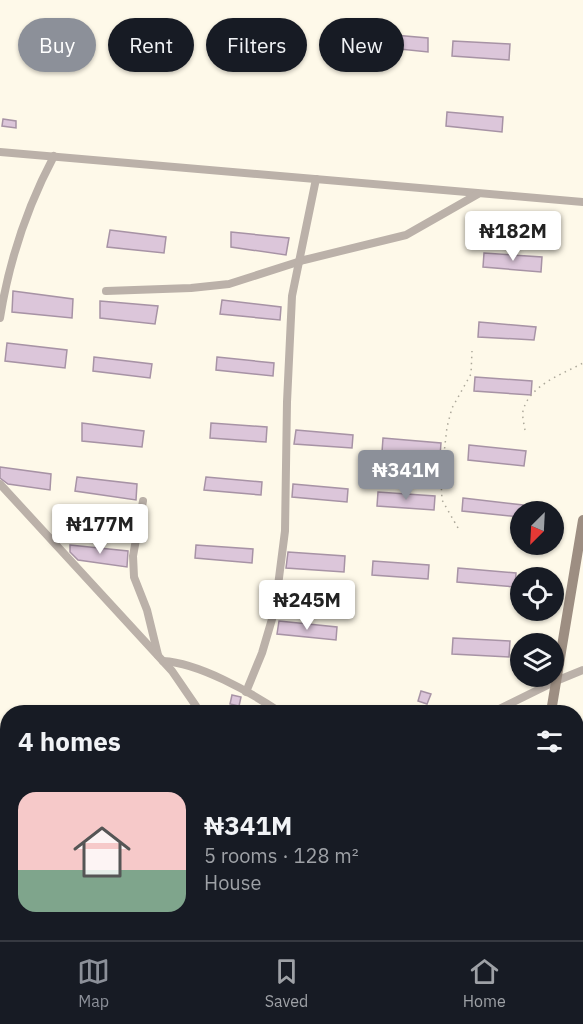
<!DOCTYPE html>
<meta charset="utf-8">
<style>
body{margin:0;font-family:"IBM Plex Sans",sans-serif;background:#20242c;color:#f1f3f6;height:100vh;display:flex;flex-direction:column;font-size:22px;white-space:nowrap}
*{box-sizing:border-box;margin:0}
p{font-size:20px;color:#9ea1a6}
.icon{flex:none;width:33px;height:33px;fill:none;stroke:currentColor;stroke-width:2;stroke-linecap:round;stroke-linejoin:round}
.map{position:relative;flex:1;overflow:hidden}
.side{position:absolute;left:0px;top:705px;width:584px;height:236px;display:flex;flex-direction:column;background:#171b24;border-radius:24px 24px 0 0;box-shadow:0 2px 4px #0004}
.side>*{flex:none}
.banner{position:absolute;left:18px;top:18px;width:548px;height:54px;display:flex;gap:12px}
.needle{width:39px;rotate:204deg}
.buttons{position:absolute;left:510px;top:501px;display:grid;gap:12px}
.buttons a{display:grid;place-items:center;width:54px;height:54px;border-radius:50%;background:#171b24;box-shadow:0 2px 4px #0004;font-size:30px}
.price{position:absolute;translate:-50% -51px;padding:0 14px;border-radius:6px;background:#fff;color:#222;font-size:20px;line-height:39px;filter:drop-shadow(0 2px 3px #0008)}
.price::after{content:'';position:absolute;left:50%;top:36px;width:18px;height:14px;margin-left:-9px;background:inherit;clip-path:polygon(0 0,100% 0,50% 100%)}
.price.on{background:#8c9099;color:#fff}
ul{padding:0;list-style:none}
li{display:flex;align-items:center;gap:18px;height:150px;padding:0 18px}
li+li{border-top:2px solid #363941}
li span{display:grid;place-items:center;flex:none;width:168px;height:120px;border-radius:18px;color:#555}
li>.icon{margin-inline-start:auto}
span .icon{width:72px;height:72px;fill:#fffc;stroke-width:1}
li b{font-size:26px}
h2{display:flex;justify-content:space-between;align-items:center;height:72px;padding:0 18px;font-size:26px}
.tag{padding:0 21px;border-radius:27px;background:#171b24;box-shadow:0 2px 4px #0004;font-size:21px;line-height:54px}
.tag.on{background:#8c9099;color:#fff}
.menu{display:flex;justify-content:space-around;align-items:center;height:84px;border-top:2px solid #363941;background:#171b24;font-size:16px;color:#9ea1a6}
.menu a{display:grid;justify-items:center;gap:3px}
.menu .on{color:#8c9099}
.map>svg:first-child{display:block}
</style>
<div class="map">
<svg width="583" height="940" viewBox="0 0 583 940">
<rect width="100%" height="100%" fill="#fef9e9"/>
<g fill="#dcc6da" stroke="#a793a5" stroke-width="1.5">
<polygon points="371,33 428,38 428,52 371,46"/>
<polygon points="453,41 510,44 509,60 452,56"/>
<polygon points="447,112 503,117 502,132 446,126"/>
<polygon points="3,119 16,121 16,128 2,126"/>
<polygon points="110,230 166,237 164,253 107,247"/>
<polygon points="231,232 289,238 286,255 231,247"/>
<polygon points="484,253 542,257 541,272 483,267"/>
<polygon points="13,291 73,299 72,318 12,312"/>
<polygon points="222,300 281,307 280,320 220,314"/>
<polygon points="100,301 158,306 155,324 100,318"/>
<polygon points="479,322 536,327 534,340 478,337"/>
<polygon points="7,343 67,350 65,368 5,361"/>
<polygon points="94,357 152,364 150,378 93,371"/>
<polygon points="217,357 274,363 273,376 216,370"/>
<polygon points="475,377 532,381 531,395 474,391"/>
<polygon points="82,423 144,431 142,447 82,441"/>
<polygon points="211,423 267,427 266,442 210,438"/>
<polygon points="296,430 353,435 352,448 294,444"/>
<polygon points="383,438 441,443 440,456 382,452"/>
<polygon points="469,445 526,451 524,466 468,460"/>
<polygon points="0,467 51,474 50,490 8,484 0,478"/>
<polygon points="77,477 137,484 136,500 75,491"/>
<polygon points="206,477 262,482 261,495 204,490"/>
<polygon points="293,484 348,489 347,502 292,497"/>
<polygon points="378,492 435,496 434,510 377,506"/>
<polygon points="463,498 523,505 522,512 520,512 520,517 462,511"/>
<polygon points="70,545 128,551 127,567 78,560 70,552"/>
<polygon points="196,545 253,549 252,563 195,558"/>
<polygon points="288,552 345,556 344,572 286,568"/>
<polygon points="373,561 429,565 428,579 372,575"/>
<polygon points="458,568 516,573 515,587 457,582"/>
<polygon points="279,621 337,627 336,640 277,634"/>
<polygon points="453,638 510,641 509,657 452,654"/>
<polygon points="421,691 431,694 427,704 418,701"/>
<polygon points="232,695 241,697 239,706 230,704"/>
<polygon points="23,933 59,933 56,940 37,934 36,940 22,940"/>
<polygon points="135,933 161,933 160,939 135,938"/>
<polygon points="194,933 210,933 216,935 214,940 197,940 192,938"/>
<polygon points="287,933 303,938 305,933 308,933 326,940 285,940"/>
</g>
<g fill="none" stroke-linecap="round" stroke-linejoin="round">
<g stroke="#aca89a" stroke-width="1.5" stroke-dasharray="1.5 4.5" stroke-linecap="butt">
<path d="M525,430C524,424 522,417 523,411C529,385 563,374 583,363"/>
<polyline points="458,528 442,500 441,480 447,427 452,408 471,374 472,351"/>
</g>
<g stroke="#bbb1a9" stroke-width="8">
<polyline points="0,152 583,202"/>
<polyline points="106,291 191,288 229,284 304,260 406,235 478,194"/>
<path d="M0,318C9,261 27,207 54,156"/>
<polyline points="0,484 172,671 196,706 199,712"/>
<polyline points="143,501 133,556 134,577 147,610 158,655"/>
<path d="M163,661C199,663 250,692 280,712"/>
<polyline points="246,692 262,653 275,609 285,531 287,402 292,296 316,179"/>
<polyline points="493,712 556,681 583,670"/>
<polyline points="576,747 583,746"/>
<polyline points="576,799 583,801"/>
<polyline points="576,871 583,875"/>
<polyline points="0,906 8,908"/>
<polyline points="576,920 583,916"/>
<polyline points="98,933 127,940"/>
<polyline points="225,940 228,933"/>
<polyline points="543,940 552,933"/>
</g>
<g stroke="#9d8e82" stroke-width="10">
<polyline points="551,712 583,520"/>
<polyline points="515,940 516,933"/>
</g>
</g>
</svg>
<div class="buttons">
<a><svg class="needle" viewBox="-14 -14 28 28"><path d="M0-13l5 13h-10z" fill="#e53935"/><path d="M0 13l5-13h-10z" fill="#9ea1a6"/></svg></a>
<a><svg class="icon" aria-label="locate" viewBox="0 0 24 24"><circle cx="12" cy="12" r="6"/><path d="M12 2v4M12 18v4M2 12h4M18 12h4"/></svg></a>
<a><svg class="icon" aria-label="layers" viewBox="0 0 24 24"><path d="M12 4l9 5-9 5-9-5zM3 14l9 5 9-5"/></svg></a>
</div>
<b class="price" style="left:513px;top:262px">₦182M</b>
<b class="price on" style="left:406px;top:501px">₦341M</b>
<b class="price" style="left:100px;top:555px">₦177M</b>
<b class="price" style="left:307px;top:631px">₦245M</b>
<div class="banner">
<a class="tag on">Buy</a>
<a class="tag">Rent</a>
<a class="tag">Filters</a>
<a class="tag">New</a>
</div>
<section class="side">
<h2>4 homes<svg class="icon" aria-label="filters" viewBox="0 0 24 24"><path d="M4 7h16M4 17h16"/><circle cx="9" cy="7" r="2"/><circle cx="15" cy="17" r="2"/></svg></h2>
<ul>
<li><span style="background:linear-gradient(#f6c9c9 65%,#7fa58c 0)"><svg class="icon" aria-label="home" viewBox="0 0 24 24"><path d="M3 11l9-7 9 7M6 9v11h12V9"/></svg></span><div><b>₦341M</b><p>5 rooms · 128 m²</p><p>House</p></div></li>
</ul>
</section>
</div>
<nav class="menu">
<a class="on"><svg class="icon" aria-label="map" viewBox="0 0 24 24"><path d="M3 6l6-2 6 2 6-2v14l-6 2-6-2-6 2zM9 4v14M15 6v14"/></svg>Map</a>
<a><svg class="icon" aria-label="saved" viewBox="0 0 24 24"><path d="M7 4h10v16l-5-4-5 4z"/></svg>Saved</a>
<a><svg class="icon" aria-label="home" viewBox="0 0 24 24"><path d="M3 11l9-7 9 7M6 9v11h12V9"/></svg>Home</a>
</nav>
